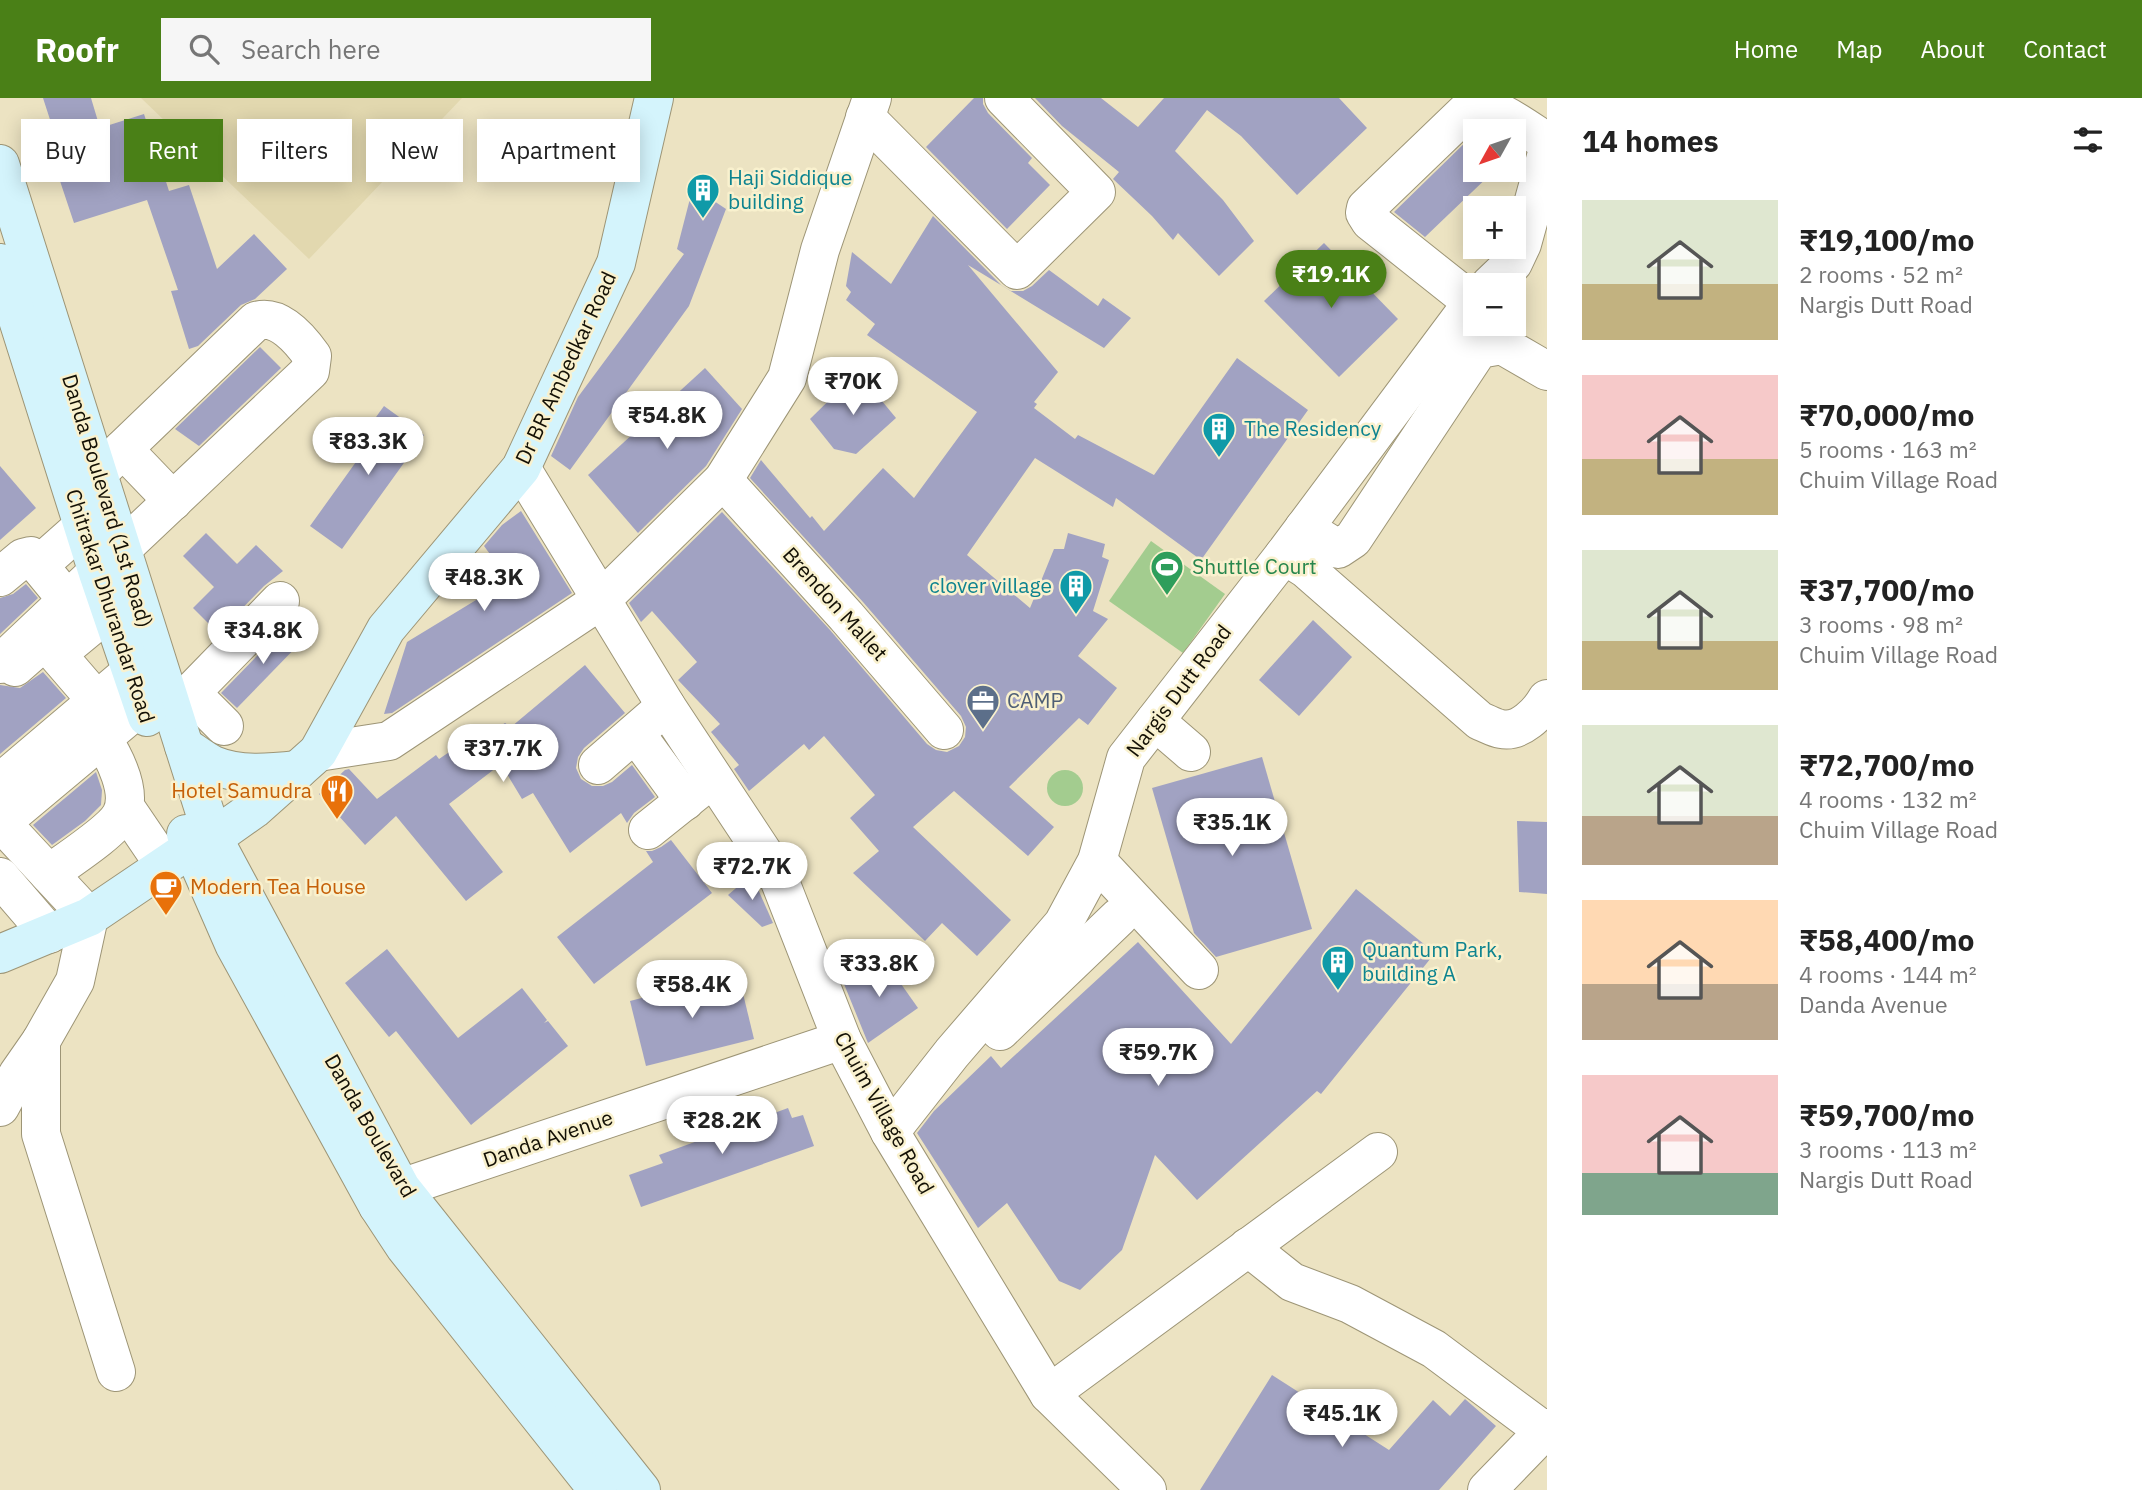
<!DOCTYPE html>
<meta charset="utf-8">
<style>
body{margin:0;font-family:"IBM Plex Sans",sans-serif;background:#f6f6f6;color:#222;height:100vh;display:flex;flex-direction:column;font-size:26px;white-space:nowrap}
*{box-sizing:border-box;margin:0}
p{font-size:23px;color:#767676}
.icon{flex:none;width:38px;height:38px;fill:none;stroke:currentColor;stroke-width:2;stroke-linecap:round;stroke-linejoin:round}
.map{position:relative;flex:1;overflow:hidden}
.panel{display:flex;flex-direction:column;background:#fff;width:595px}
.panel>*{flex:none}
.guide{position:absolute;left:21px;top:21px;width:665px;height:63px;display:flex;gap:14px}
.needle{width:46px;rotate:230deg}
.fabs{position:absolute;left:1463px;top:21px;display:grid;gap:14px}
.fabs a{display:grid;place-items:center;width:63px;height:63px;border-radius:0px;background:#fff;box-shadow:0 4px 18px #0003;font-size:35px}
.price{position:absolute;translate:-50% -60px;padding:0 16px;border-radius:24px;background:#fff;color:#222;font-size:23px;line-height:46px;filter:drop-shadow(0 2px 4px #0008)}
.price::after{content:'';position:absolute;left:50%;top:42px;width:21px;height:16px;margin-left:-10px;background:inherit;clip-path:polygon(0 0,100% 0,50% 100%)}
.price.current{background:#4a8017;color:#fff}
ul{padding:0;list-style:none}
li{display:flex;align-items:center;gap:21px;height:175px;padding:0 35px}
li span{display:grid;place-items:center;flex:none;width:196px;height:140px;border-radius:0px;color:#555}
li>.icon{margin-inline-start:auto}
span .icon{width:84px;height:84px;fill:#fffc;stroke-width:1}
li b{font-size:30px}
h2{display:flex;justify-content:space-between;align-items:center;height:84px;padding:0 35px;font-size:30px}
.tag{padding:0 24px;border-radius:0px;background:#fff;box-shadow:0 4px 18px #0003;font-size:24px;line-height:63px}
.tag.current{background:#4a8017;color:#fff}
header{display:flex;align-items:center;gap:42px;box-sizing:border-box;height:98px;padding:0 35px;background:#4a8017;color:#fff}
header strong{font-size:33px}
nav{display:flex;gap:38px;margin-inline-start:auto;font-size:24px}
.search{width:490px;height:63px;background:#f6f6f6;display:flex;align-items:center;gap:18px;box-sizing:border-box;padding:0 24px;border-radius:0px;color:#767676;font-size:26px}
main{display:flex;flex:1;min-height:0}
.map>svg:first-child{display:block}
</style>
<header>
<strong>Roofr</strong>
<div class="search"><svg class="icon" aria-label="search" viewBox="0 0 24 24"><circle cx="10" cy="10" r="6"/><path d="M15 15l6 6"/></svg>Search here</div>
<nav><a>Home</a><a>Map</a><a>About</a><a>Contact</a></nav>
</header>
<main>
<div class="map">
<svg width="1547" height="1392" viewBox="0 0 1547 1392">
<rect width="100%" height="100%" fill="#ece3c2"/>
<polygon fill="#e2d8af" points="141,0 462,0 309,161"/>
<g fill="#a3cc8f">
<polygon points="1151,443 1225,496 1183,555 1109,503"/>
<circle cx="1065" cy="690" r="18"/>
</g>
<g fill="#a1a2c2">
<polygon points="43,0 91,0 100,30 144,16 169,93 189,87 217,171 254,136 287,171 255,201 241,207 198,248 189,251 171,193 178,192 147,102 74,125 58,77 67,74"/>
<polygon points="974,0 983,0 983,6 988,15 1032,60 1028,65 1050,87 1007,131 926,49"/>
<polygon points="1035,0 1101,0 1138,29 1164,0 1339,0 1367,30 1297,97 1241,38 1207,12 1175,53 1223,102 1254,143 1219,178 1178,135 1173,142 1152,118 1113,81 1119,74 1062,28"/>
<polygon points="1475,35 1475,72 1495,72 1425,139 1394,114"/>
<polygon points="693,89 726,111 689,208 570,372 551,358 578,299 684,156 677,151"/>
<polygon points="933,118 1001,187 1011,193 1023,193 1032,188 1049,172 1098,208 1103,200 1131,220 1104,250 968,167 1058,274 1034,304 1037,306 1034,310 1075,341 1078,337 1154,377 1237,260 1308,312 1201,462 1116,400 1113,409 1035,360 967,457 1030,510 1054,451 1064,451 1068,435 1105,446 1102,459 1109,462 1093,513 1108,521 1078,558 1117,590 1088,627 1079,620 1009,689 1054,729 1028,758 954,693 913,729 1011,822 977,858 942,825 925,843 853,775 879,753 850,720 875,697 824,638 809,652 804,646 749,693 734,671 739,667 711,634 720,626 678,582 697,564 652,513 641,524 629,505 722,414 830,532 927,646 936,652 947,654 959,648 965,639 966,629 961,618 863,504 750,380 761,362 810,420 812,418 824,433 883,370 914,400 977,314 867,237 875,226 846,202 851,194 846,188 852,154 891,186"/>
<polygon points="1324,145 1398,221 1339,279 1264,203"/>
<polygon points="260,249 281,270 199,348 175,331"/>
<polygon points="705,270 742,311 706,368 638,435 588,377"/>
<polygon points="858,274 896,320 856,356 834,351 810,321"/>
<polygon points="384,308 424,337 342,451 310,428 371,343 363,337"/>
<polygon points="0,368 36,410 0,442"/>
<polygon points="521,413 572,495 392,615 384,616 407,544 509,482 484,448 502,427"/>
<polygon points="206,435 237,466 256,447 283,473 264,488 218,535 193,510 214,489 183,458"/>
<polygon points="26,486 38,500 0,536 0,500 13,496"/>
<polygon points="1313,522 1352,559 1299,618 1259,582"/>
<polygon points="289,525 304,541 237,610 221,595"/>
<polygon points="585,567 625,615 584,650 578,659 576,670 581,681 592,688 603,688 612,684 632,667 655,699 634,715 627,725 621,715 570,755 533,695 522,701 501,666 449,706 503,774 466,803 396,718 365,747 319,696 345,672 349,671 377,701 436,657 439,661 467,642 470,647 505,625 511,629"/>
<polygon points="43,574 66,600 0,656 0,587 20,590"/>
<polygon points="1262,659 1312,831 1216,859 1194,835 1152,690"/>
<polygon points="96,674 102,692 101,707 85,723 52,747 33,727"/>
<polygon points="1517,723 1547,724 1547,796 1519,794"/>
<polygon points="671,742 712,795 594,886 557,839 653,764 646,753 652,753 661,749"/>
<polygon points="753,780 773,825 762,829 728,797 743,784"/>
<polygon points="1356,791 1435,855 1321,996 1317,993 1197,1102 1155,1057 1122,1152 1080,1192 1059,1183 1007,1105 978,1130 917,1035 934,1013 991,958 1001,970 1138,844 1231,946"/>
<polygon points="387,851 458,940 522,890 547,922 544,925 548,923 568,948 471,1027 396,933 389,939 345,885"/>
<polygon points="882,859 918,910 868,945 844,886"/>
<polygon points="738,875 754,941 646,968 630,903"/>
<polygon points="788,1010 792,1020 803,1017 814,1048 641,1109 629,1077 663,1065 659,1057"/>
<polygon points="1272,1277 1389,1352 1433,1302 1450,1318 1465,1301 1496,1328 1439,1392 1200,1392"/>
</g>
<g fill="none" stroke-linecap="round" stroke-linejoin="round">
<defs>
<g id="street">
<polyline points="865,19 1017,172 1096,94 1004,0"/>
<polyline points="1490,187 1513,165 1522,146 1547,55"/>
<path d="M1472,204L1370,123L1365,115L1366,110L1470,10C1489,1 1529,33 1547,44"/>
<polyline points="123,351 173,403"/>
<polyline points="521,370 666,608 777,776 842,942 890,1034 1049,1296 1147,1392"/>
<polyline points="723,382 846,518 944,632"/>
<polyline points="1304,430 1338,451 1353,441 1479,251 1502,247 1547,273"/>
<path d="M1284,457L1306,471L1480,623C1486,625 1494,630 1501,631C1520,635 1539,615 1547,601"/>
<polyline points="39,467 83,428"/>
<polyline points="0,479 23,460 31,458 68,503"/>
<polyline points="58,555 110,512"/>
<path d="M0,566L310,273L312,258C300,241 279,216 256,223L98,375"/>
<polyline points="15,569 40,547 47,545 97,603"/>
<polyline points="191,595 224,628"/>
<polyline points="173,613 280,503"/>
<polyline points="1155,623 1191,654"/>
<polyline points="636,636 685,703"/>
<polyline points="318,654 389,643 601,502 723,382 787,280 820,152 872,0"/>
<polyline points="598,667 666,608"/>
<polyline points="0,685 132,573"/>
<polyline points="125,709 165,768"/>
<polyline points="14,714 143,606"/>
<polyline points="648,732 713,680"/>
<polyline points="9,733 89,819 75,883 41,943 41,1036 116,1274"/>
<polyline points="1097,763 1199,872"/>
<path d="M49,776C66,763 112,734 121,717C133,695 114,659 102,640"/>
<polyline points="0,779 49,836"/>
<polyline points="1000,933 1119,819"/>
<polyline points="0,1009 18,976 41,943"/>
<polyline points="890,1034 952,955 1063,826 1097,763 1126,660 1284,457 1475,201"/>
<polyline points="378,1108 401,1090 842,942"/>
<polyline points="1248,1149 1292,1184 1350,1206 1434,1251 1544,1333"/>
<polyline points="1049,1296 1378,1054"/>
<polyline points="1487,1392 1547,1330"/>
</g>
<g id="secondary">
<polyline points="0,66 213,740 401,1090 641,1392"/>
<polyline points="0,165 98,475 147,619"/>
<path d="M184,648C193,654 203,662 213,667C239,678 269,675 298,672"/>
<polyline points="186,736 234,846 378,1108 405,1149 598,1392"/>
<polyline points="0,856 89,819 191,750 213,740 254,711 318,654 386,531 521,370 616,165 654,0"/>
</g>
</defs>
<use href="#street" stroke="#9d9576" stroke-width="40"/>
<use href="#secondary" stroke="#9d9576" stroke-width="40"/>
<use href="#street" stroke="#fff" stroke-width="38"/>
<use href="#secondary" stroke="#d4f4fc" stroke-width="38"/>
</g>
<defs>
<symbol id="building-pin" viewBox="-11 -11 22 30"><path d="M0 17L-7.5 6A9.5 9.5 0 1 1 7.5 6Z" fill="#0f9aa8" stroke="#f9f1ce"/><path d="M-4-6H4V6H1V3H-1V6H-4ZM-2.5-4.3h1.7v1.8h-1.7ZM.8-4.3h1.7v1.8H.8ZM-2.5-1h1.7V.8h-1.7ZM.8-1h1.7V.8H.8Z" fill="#fff"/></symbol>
<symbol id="stadium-pin" viewBox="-11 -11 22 30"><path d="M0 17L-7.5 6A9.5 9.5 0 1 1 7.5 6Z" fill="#2e9e5b" stroke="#f9f1ce"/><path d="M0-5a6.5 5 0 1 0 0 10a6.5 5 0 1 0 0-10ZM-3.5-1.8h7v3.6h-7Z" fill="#fff"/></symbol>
<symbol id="office-pin" viewBox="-11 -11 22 30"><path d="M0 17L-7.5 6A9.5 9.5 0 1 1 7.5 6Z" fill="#5c6f8a" stroke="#f9f1ce"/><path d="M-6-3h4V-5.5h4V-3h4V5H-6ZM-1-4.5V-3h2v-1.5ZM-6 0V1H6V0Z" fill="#fff"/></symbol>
<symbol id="restaurant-pin" viewBox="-11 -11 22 30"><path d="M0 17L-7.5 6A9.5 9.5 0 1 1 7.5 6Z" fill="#e8710a" stroke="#f9f1ce"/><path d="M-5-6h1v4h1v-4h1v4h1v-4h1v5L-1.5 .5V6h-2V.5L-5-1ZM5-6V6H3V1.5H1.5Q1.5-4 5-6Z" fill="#fff"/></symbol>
<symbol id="cafe-pin" viewBox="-11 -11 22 30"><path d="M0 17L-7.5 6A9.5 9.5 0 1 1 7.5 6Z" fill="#e8710a" stroke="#f9f1ce"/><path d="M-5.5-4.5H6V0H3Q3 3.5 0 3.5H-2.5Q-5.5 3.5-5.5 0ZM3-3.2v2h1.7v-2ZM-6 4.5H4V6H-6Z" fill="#fff"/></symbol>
</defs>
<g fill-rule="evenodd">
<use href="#building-pin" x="684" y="73" width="38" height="52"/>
<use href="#building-pin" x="1200" y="312" width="38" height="52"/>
<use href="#stadium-pin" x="1148" y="450" width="38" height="52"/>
<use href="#building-pin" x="1057" y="469" width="38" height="52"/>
<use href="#office-pin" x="964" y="584" width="38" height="52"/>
<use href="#restaurant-pin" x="318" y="674" width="38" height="52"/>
<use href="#cafe-pin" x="147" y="770" width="38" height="52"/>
<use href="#building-pin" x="1319" y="845" width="38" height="52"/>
</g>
<g text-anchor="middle" stroke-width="5" stroke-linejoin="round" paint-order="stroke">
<g font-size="21" fill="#0d838f" stroke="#f9f1ce" text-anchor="start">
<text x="728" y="87">Haji Siddique<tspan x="728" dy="24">building</tspan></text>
<text x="1244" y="338">The Residency</text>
<text x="1052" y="495" text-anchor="end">clover village</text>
<text x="1362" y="859">Quantum Park,<tspan x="1362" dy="24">building A</tspan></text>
</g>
<g font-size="21" fill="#131005" stroke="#f9f1ce">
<text transform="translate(566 270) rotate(-65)" y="7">Dr BR Ambedkar Road</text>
<text transform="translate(107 403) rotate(73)" y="7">Danda Boulevard (1st Road)</text>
<text transform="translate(835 506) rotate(48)" y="7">Brendon Mallet</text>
<text transform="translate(110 508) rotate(72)" y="7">Chitrakar Dhurandar Road</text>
<text transform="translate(1179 593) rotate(-53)" y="7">Nargis Dutt Road</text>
<text transform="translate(884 1015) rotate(61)" y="7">Chuim Village Road</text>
<text transform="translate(370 1028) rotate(60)" y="7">Danda Boulevard</text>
<text transform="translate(548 1041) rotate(-19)" y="7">Danda Avenue</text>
</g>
<g font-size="21" fill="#27864d" stroke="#f9f1ce" text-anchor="start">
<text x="1192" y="476">Shuttle Court</text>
</g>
<g font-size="21" fill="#4e5e75" stroke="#f9f1ce" text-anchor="start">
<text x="1007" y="610">CAMP</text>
</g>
<g font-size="21" fill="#c56008" stroke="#f9f1ce" text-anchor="end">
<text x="312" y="700">Hotel Samudra</text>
<text x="190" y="796" text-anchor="start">Modern Tea House</text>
</g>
</g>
</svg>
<div class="fabs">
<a><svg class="needle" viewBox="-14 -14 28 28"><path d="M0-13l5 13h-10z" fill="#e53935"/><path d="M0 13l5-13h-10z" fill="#767676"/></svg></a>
<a>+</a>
<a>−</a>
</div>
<b class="price current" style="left:1331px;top:212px">₹19.1K</b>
<b class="price" style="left:853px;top:319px">₹70K</b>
<b class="price" style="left:667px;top:353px">₹54.8K</b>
<b class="price" style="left:368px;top:379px">₹83.3K</b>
<b class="price" style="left:484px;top:515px">₹48.3K</b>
<b class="price" style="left:263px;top:568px">₹34.8K</b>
<b class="price" style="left:503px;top:686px">₹37.7K</b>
<b class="price" style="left:1232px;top:760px">₹35.1K</b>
<b class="price" style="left:752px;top:804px">₹72.7K</b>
<b class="price" style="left:879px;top:901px">₹33.8K</b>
<b class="price" style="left:692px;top:922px">₹58.4K</b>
<b class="price" style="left:1158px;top:990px">₹59.7K</b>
<b class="price" style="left:722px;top:1058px">₹28.2K</b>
<b class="price" style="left:1342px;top:1351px">₹45.1K</b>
<div class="guide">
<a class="tag">Buy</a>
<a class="tag current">Rent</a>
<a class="tag">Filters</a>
<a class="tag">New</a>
<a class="tag">Apartment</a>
</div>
</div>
<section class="panel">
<h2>14 homes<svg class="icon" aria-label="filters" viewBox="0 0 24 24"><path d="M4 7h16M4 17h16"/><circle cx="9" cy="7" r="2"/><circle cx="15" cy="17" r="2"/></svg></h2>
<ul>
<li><span style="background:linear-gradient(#dfe7d0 60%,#c2b280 0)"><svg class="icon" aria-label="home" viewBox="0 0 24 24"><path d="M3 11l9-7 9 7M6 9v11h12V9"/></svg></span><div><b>₹19,100/mo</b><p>2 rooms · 52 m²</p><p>Nargis Dutt Road</p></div></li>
<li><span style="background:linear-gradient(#f6c9c9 60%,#c2b280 0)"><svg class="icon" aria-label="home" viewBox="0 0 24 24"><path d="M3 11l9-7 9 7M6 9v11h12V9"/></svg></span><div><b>₹70,000/mo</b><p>5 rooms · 163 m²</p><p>Chuim Village Road</p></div></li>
<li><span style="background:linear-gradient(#dfe7d0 65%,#c2b280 0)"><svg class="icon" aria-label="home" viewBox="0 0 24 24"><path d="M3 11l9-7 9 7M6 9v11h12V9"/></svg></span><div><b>₹37,700/mo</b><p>3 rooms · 98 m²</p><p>Chuim Village Road</p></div></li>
<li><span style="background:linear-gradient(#dfe7d0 65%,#b9a48a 0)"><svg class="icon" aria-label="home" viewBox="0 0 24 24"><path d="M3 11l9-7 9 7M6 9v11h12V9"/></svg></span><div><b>₹72,700/mo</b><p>4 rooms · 132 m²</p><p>Chuim Village Road</p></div></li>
<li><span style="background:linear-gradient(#ffd9b3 60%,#b9a48a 0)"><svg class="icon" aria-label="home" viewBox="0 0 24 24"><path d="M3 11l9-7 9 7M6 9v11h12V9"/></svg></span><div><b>₹58,400/mo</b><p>4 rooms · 144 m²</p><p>Danda Avenue</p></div></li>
<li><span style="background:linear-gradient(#f6c9c9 70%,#7fa58c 0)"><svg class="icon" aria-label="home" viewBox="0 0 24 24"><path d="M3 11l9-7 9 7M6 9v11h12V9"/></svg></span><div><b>₹59,700/mo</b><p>3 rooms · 113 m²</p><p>Nargis Dutt Road</p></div></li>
</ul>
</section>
</main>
